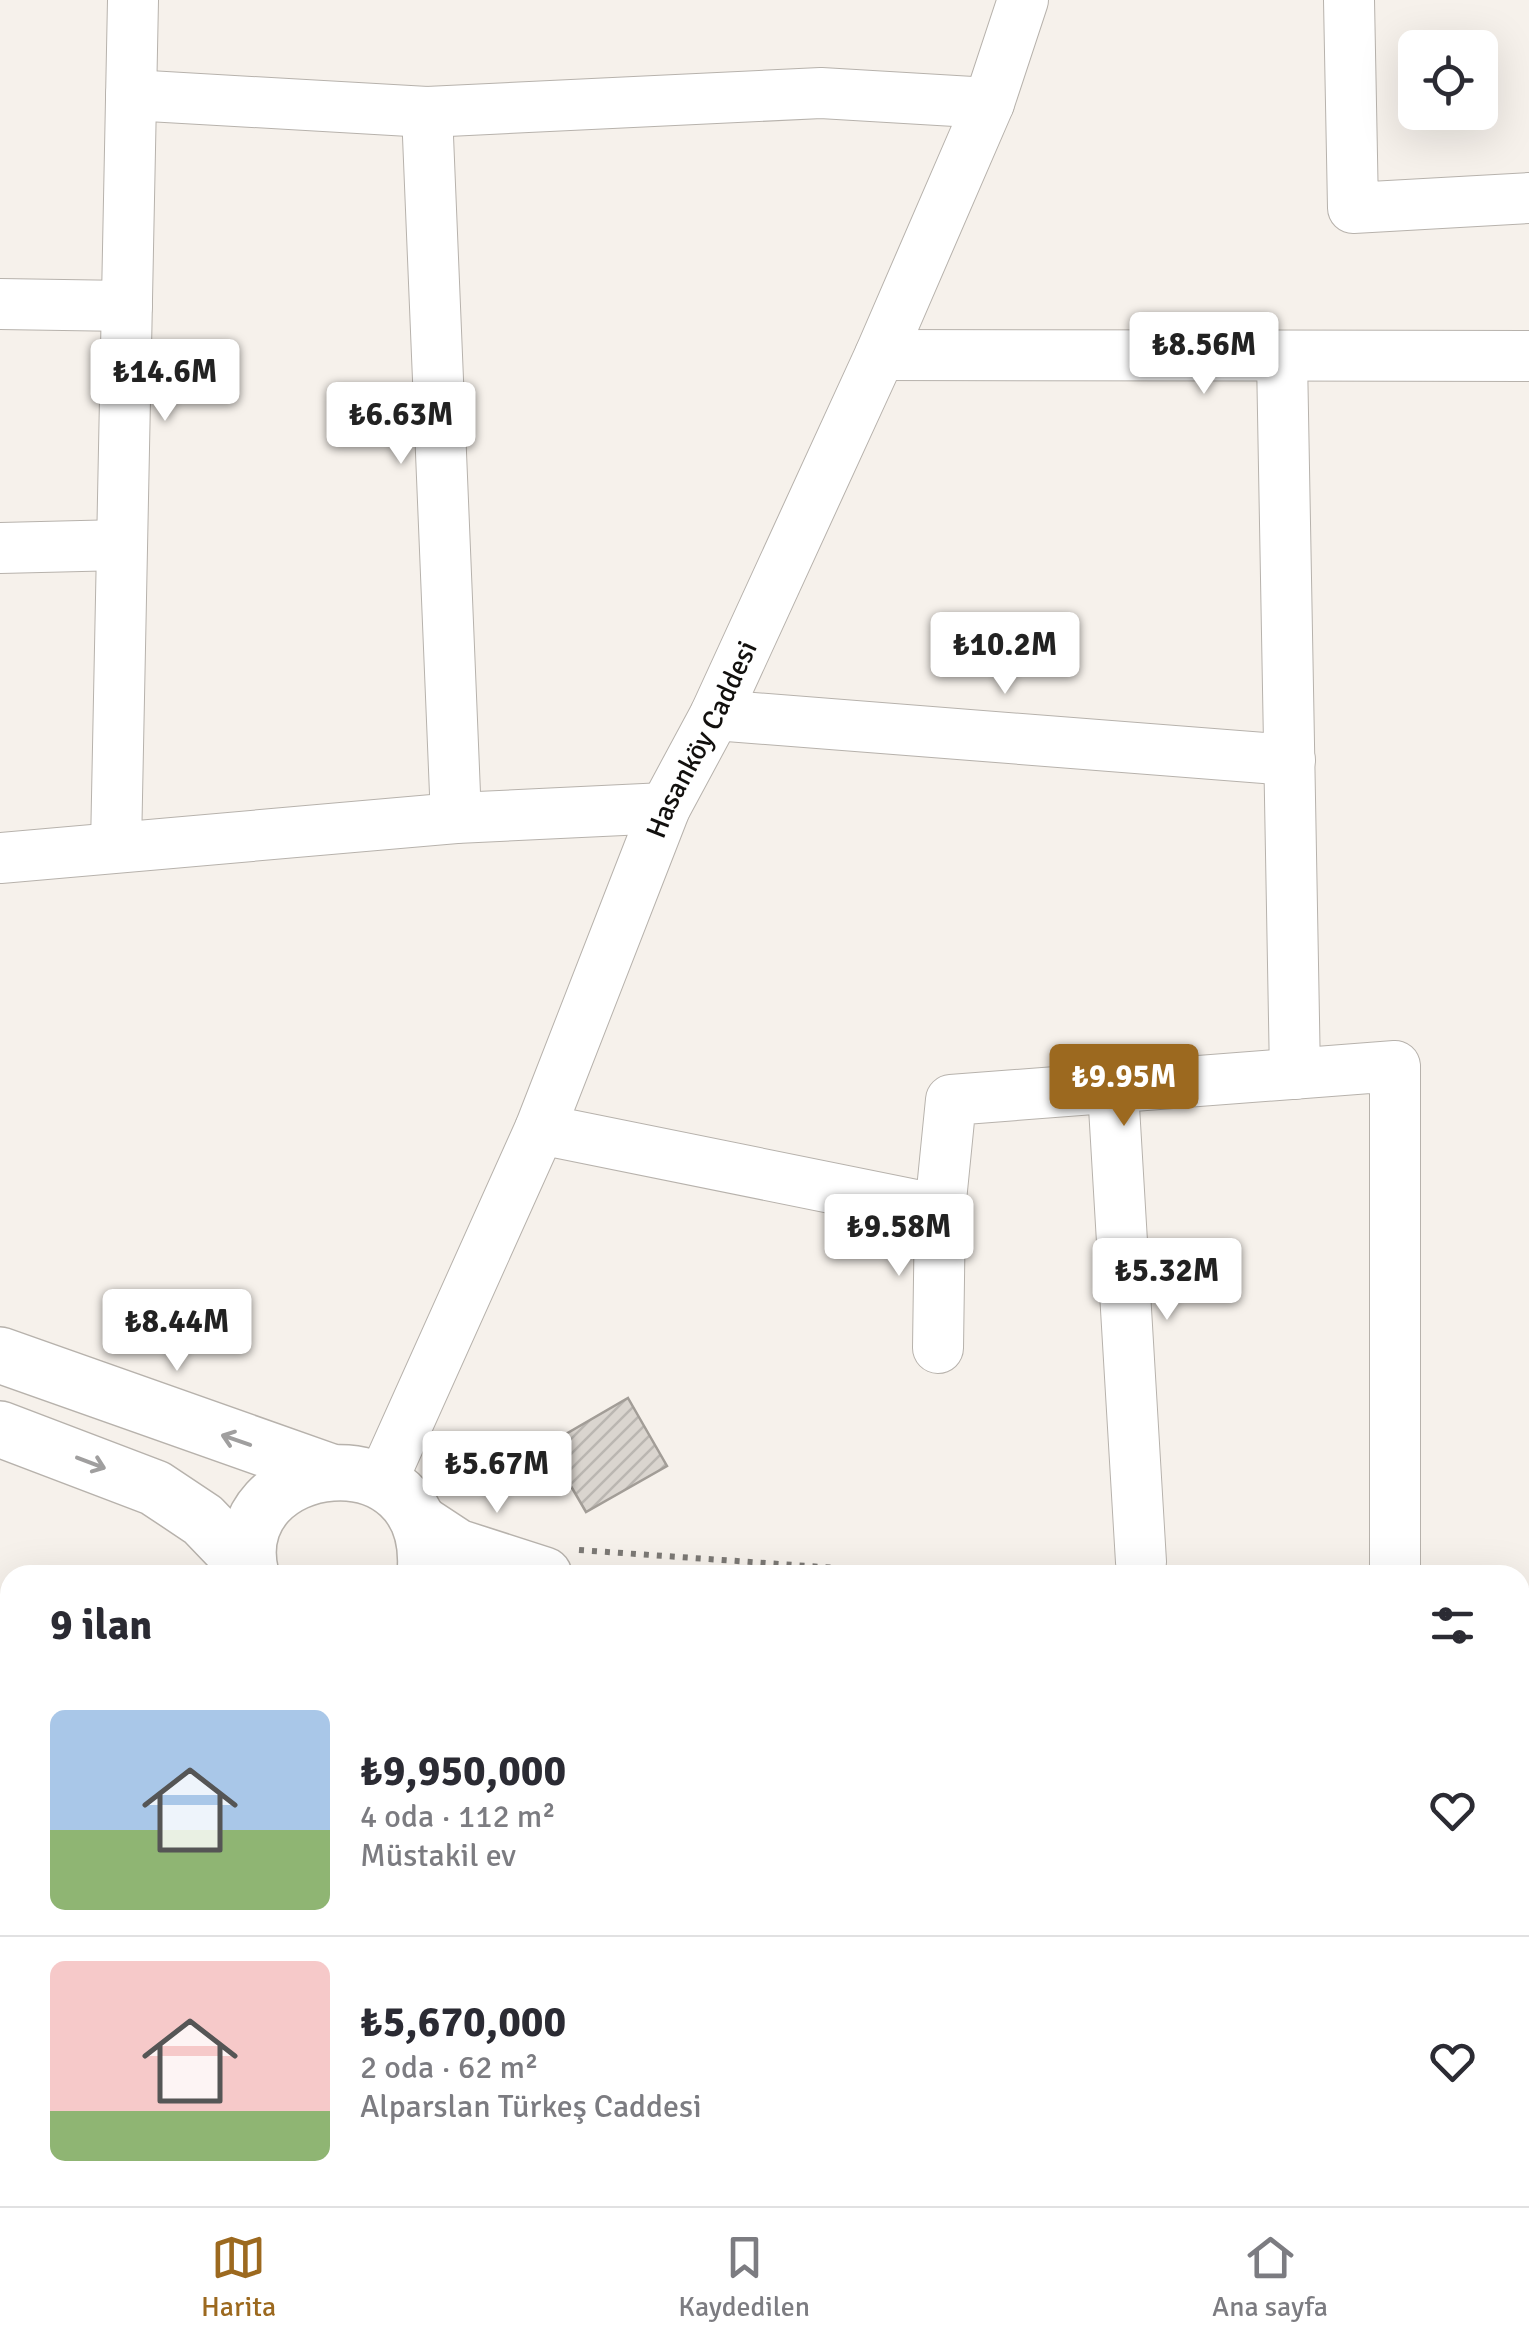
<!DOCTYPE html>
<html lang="tr">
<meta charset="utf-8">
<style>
body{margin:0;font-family:Signika,sans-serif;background:#f2f2f3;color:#2b2b33;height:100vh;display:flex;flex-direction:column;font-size:38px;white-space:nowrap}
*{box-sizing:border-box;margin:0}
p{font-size:32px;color:#7c7c81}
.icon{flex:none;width:55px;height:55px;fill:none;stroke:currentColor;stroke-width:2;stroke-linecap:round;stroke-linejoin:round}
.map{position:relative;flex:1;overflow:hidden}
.side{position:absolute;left:0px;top:1565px;width:1530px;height:642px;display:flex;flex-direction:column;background:#fff;border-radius:30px 30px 0 0;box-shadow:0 10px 40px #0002}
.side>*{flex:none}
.tools{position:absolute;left:1398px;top:30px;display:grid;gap:20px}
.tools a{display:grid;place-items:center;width:100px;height:100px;border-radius:15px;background:#fff;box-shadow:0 10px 40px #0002;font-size:50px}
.price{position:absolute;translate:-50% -85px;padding:0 22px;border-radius:10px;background:#fff;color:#222;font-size:32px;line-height:65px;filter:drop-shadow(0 2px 5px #0008)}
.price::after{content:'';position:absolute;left:50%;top:60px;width:30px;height:22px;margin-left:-15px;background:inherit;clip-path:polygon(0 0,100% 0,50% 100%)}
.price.active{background:#9c691f;color:#fff}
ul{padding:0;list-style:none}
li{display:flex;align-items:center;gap:30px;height:250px;padding:0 50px}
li+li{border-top:2px solid #e1e1e2}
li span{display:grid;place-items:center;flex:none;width:280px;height:200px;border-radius:15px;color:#555}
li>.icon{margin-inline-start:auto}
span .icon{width:120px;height:120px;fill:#fffc;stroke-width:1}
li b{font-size:42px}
h2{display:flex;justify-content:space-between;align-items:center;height:120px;padding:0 50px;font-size:42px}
.dock{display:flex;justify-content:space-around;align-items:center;height:140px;border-top:2px solid #e1e1e2;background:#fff;font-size:28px;color:#7c7c81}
.dock a{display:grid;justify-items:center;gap:5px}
.dock .active{color:#9c691f}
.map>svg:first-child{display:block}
</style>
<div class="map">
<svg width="1529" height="2206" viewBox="0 0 1529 2206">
<defs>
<pattern id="building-hatch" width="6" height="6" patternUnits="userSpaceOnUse" patternTransform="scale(2.5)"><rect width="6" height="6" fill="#dad5cf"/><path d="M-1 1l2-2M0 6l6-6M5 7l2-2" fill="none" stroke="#bab6b1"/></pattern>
</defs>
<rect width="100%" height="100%" fill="#f6f1eb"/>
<polygon fill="url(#building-hatch)" stroke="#a29d97" stroke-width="2.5" points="628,1398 667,1466 586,1512 547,1445"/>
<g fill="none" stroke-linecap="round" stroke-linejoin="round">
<defs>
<g id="minor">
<polyline points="1349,0 1353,208 1529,198"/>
<polyline points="131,95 427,112 821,93 989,103"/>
<polyline points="427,112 456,818"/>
<polyline points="0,304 127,306"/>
<polyline points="880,355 1529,356"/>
<polyline points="1282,358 1295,1074"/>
<polyline points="0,548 122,545"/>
<polyline points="715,715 1290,760"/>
<polyline points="116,847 133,0"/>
<polyline points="0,858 456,818 665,808"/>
<polyline points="1113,1090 1141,1562"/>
<polyline points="540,1129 940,1210 951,1100 1395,1066 1395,1565"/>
<polyline points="938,1348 940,1210"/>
<path id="s1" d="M382,1481L540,1129L665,808L715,715L880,355L989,103L1023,0"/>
<polyline points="0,2197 49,2206"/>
<polyline points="1448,2198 1449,2206"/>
<polyline points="170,2206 172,2198"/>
<polyline points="594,2206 596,2198"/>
</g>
<g id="major">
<polyline points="0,1355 328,1471"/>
<polyline points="0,1429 155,1488 203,1520 249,1568"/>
<polyline points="419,1522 457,1547 544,1575"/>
<path d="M251,1575C221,1453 439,1425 425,1575"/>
<polyline points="1520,1616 1529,1616"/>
<polyline points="1520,1679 1529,1679"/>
</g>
</defs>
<use href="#minor" stroke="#b7b2ac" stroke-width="52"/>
<use href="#major" stroke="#b7b2ac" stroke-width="58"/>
<polyline stroke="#7c7975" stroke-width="6" stroke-dasharray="5 8" stroke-linecap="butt" points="579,1550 937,1575"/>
<use href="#minor" stroke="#fff" stroke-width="50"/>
<use href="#major" stroke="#fff" stroke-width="55"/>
</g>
<defs><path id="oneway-shaft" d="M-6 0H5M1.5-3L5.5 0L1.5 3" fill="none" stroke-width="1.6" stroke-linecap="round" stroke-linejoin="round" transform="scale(2.5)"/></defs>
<g stroke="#a09f9f">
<use href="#oneway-shaft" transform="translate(236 1440) rotate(-161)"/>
<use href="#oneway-shaft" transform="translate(91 1463) rotate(21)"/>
</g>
<g text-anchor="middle" stroke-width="8" stroke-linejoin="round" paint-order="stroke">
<g font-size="28" fill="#12100e" stroke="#f6f1eb">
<text dy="10" stroke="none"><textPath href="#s1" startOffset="808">Hasanköy Caddesi</textPath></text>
</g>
</g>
</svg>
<div class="tools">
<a><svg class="icon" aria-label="locate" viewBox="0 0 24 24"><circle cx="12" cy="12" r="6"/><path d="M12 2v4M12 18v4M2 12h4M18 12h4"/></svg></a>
</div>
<b class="price" style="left:1204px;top:397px">₺8.56M</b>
<b class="price" style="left:165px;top:424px">₺14.6M</b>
<b class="price" style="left:401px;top:467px">₺6.63M</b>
<b class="price" style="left:1005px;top:697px">₺10.2M</b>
<b class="price active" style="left:1124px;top:1129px">₺9.95M</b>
<b class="price" style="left:899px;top:1279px">₺9.58M</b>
<b class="price" style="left:1167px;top:1323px">₺5.32M</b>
<b class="price" style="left:177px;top:1374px">₺8.44M</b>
<b class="price" style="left:497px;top:1516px">₺5.67M</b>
<section class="side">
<h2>9 ilan<svg class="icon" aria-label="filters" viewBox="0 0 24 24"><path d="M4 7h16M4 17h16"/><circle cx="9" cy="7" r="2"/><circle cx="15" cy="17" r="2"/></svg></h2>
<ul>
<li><span style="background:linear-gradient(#a9c7e8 60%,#8fb573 0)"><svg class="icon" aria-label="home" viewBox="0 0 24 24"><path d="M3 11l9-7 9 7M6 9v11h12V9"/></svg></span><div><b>₺9,950,000</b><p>4 oda · 112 m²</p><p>Müstakil ev</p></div><svg class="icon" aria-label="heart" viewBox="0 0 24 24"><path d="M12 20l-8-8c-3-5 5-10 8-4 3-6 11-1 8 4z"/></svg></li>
<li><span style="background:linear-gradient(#f6c9c9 75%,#8fb573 0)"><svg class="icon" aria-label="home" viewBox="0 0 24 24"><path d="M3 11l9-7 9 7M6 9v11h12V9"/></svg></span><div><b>₺5,670,000</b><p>2 oda · 62 m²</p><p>Alparslan Türkeş Caddesi</p></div><svg class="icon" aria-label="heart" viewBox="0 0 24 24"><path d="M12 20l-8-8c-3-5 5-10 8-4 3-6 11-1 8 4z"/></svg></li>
</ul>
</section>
</div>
<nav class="dock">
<a class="active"><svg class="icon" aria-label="map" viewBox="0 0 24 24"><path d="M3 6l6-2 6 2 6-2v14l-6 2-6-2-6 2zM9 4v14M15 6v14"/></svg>Harita</a>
<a><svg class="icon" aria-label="saved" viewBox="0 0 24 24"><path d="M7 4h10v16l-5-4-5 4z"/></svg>Kaydedilen</a>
<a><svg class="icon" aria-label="home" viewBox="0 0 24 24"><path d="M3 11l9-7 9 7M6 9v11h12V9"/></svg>Ana sayfa</a>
</nav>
